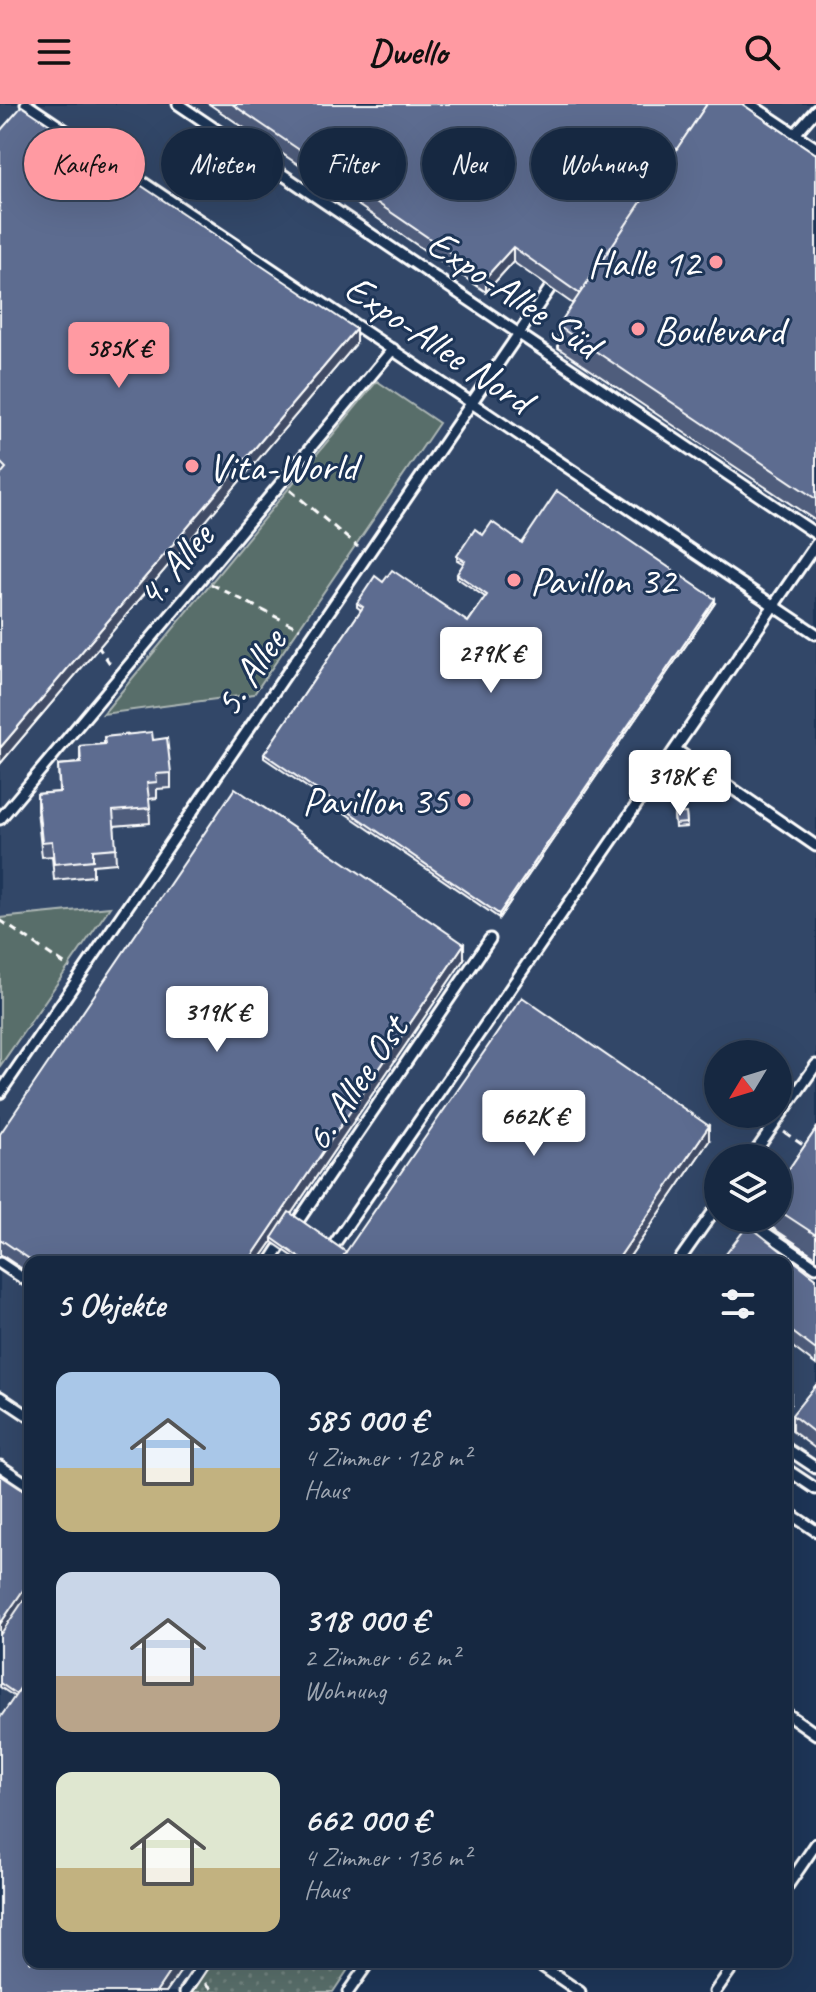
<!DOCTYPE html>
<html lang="de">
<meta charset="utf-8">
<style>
body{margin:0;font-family:Caveat,sans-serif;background:#1f3048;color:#f1f3f6;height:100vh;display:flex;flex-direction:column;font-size:30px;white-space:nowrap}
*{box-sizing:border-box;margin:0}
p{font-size:26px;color:#9ea6b1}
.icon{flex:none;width:44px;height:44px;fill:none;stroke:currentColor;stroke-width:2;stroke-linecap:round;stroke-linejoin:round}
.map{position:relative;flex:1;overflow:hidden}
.panel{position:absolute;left:24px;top:1152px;width:768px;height:712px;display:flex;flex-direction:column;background:#162841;border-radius:16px;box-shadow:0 8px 32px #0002,0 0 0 2px #35445a}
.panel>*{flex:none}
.top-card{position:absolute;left:24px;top:24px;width:768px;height:72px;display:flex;gap:16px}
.needle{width:52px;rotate:232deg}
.controls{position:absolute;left:704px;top:936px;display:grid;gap:16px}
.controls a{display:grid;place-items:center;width:88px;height:88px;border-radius:50%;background:#162841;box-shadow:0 8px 32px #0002,0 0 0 2px #35445a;font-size:40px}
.price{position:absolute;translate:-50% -68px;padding:0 18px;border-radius:8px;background:#fff;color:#222;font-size:26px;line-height:52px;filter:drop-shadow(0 2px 4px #0008)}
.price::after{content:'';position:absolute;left:50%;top:48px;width:24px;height:18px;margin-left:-12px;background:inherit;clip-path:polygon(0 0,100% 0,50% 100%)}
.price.current{background:#ff9aa2;color:#111}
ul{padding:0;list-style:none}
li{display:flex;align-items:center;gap:24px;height:200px;padding:0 32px}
li span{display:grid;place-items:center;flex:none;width:224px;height:160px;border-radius:16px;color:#555}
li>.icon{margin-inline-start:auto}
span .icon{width:96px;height:96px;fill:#fffc;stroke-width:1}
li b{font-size:34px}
h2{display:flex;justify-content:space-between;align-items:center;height:96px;padding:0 32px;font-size:34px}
.chip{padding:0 28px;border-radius:36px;background:#162841;box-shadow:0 8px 32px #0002,0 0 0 2px #35445a;font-size:28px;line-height:72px}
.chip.current{background:#ff9aa2;color:#111}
header{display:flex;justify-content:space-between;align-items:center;height:104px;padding:0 32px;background:#ff9aa2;color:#111;font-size:36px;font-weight:600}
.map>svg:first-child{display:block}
</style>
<header><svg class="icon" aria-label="menu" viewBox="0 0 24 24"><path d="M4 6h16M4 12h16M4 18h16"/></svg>Dwello<svg class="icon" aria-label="search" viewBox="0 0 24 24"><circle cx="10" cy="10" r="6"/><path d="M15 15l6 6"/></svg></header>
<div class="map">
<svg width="816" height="1888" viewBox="0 0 816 1888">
<defs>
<pattern id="grass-dots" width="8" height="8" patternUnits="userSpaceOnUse" patternTransform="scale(2)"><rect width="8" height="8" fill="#596e6a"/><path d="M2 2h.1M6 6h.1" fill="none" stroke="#728480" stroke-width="1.8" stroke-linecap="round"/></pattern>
</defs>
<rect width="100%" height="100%" fill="#1d3557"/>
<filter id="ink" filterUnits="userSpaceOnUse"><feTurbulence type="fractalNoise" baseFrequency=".0125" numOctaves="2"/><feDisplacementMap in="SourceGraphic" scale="16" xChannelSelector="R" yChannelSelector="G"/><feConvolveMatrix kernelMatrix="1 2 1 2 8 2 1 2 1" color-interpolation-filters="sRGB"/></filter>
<g filter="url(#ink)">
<path fill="#304668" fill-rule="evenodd" d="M0,0H816V1378L786,1357V1158H30V1858H353L333,1888H0ZM718,950H778V1010H718ZM718,1054H778V1114H718Z"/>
<polygon fill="url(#grass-dots)" stroke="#acb6b4" stroke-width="2" points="205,1858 353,1858 333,1888 185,1888"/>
<g fill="#596e6a" stroke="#acb6b4" stroke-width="2">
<polygon points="377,277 439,319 254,590 103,610"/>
<polygon points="110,803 0,962 0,814"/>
</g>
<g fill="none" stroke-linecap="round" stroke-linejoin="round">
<defs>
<g id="service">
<polyline points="26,0 816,530"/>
<polyline points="178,0 816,430"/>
<polyline points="750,0 816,44"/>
<polyline points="795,30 816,6"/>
<polyline points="676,646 816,742"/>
<polyline points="0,715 393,245"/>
<polyline points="0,989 550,184"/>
<polyline points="751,1054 816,961"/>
<polyline points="744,1114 816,1163"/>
<polyline points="294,1123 490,835"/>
<polyline points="270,1158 285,1135"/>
<polyline points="322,1158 816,440"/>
<polyline points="678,1158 718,1101"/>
<polyline points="0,1159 30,1179"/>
<polyline points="0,1293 30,1313"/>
<polyline points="786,1344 816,1364"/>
<polyline points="0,1362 30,1382"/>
<polyline points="786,1365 816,1385"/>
<polyline points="786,1407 816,1427"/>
<polyline points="786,1609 816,1630"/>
<polyline points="786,1784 816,1740"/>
<polyline points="536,1858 580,1888"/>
<polyline points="185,1888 205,1858"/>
<polyline points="348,1888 369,1858"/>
<polyline points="715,1888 736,1858"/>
</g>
</defs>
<use href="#service" stroke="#fff" stroke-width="15"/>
<g stroke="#fff" stroke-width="3" stroke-dasharray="8 6" stroke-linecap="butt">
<polyline points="290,386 358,443"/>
<polyline points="211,480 300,525"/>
<polyline points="97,541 111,561"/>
<polyline points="0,816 70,864"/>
<polyline points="784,1028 807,1044"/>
<polyline points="206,1879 215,1888"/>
</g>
<use href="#service" stroke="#1d3557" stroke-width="9"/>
</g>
<g fill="#505d7c" stroke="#fff" stroke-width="2">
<polygon points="209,0 742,0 816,50 816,417 558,244 558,222 573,200 513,158 486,188"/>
<polygon points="0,27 356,240 0,660"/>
<polygon points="483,431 522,439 715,499 499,814 264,654 264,650 361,506 357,503 357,499 383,478 468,518 485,493 457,474 457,470 464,460 457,456 457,452"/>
<polygon points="104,633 153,636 171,669 171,684 157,685 157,694 149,695 150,719 114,722 116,759 93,761 93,772 54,776 52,752 42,753 37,706 37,690 59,688 58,661 80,659 80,642 104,640"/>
<polygon points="686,709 687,723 675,724 674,710"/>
<polygon points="464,855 291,1110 346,1148 709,1037 626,1158 301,1158 272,1138 258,1158 30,1158 30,1170 0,1150 0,1030"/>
<polygon points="816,1025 816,1153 767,1120 767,1114 778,1114 778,1081"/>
<polygon points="786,1158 816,1174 816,1261 786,1238"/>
<polygon points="816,1281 816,1345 792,1327 792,1311"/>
<polygon points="0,1371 30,1391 30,1858 187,1858 166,1888 0,1888 0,1614 15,1593 0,1583"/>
</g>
<g fill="#414c65" stroke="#fff" stroke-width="2">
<polygon points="513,143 513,158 486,188 486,173"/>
<polygon points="356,225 356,240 0,660 0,644"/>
<polygon points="715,495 715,499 499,814 499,810"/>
<polygon points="464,840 464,855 274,1135 272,1134 272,1138 258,1158 248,1158"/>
<polygon points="709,1022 709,1037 626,1158 616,1158"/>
<polygon points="791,1289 791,1300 786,1307 786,1295"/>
<polygon points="30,1476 30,1491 0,1535 0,1520"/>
<polygon points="176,1858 187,1858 166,1888 156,1888"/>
</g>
<g fill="#5d6c90" stroke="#fff" stroke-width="2">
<polygon points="232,0 707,0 580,190 513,143 486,173"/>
<polygon points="707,0 742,0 816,50 816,395 558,222"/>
<polygon points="22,2 356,225 0,644 0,371 6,364 0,358 0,27"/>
<polygon points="557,387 715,495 499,810 264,650 363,503 357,499 375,472 383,478 392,466 468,518 487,491 457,470 465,457 457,452 475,425 483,431 492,418 522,439"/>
<polygon points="152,628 153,636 167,634 171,669 156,670 157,678 147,679 150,704 113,707 116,744 93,746 93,756 54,760 52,737 42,738 37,690 60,688 58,661 81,659 80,642 105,640 104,633"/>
<polygon points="235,684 464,840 248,1158 34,1158 0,1135 0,1030"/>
<polygon points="686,709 687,719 675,720 674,710"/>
<polygon points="522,893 709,1022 616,1158 339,1158"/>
<polygon points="816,1025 816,1131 778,1106 778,1081"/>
<polygon points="289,1108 346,1148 339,1158 306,1158 272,1134"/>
<polygon points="748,1121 816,1174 816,1246 786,1223 786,1158 720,1158"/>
<polygon points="816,1281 816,1330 792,1311"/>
<polygon points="786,1285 791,1289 786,1295"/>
<polygon points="0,1371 30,1391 30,1476 0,1520"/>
<polygon points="30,1487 30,1570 16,1590 0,1579 0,1531"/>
<polygon points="30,1570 30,1858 176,1858 156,1888 0,1888 0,1614"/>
</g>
</g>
<g fill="#ff9aa2" stroke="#1d3557" stroke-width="3">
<circle cx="716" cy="158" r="8"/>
<circle cx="638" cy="225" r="8"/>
<circle cx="192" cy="362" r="8"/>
<circle cx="514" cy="476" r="8"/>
<circle cx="464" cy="696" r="8"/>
</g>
<g text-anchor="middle" stroke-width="6" stroke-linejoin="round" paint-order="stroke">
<g font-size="40" fill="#fff" stroke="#1d3557" text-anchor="start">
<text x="700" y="172" text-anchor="end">Halle 12</text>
<text x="654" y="239">Boulevard</text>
<text x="208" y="376">Vita-World</text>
<text x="530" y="490">Pavillon 32</text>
<text x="448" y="710" text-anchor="end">Pavillon 35</text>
</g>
<g font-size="40" fill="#fff" stroke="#1d3557">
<text transform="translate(514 189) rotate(34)" y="14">Expo-Allee Süd</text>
<text transform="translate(439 239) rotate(34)" y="14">Expo-Allee Nord</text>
<text transform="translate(174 461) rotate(-50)" y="14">4. Allee</text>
<text transform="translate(249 568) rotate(-56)" y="14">5. Allee</text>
<text transform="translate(355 979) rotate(-56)" y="14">6. Allee Ost</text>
</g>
</g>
</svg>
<div class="controls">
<a><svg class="needle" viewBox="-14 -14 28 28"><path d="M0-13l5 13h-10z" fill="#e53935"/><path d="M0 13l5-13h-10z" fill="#9ea6b1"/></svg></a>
<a><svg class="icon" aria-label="layers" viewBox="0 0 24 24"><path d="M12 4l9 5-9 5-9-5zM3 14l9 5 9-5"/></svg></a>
</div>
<b class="price current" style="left:119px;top:286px">585K €</b>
<b class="price" style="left:491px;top:591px">279K €</b>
<b class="price" style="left:680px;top:714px">318K €</b>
<b class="price" style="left:217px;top:950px">319K €</b>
<b class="price" style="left:534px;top:1054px">662K €</b>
<div class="top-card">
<a class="chip current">Kaufen</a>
<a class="chip">Mieten</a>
<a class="chip">Filter</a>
<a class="chip">Neu</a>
<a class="chip">Wohnung</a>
</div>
<section class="panel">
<h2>5 Objekte<svg class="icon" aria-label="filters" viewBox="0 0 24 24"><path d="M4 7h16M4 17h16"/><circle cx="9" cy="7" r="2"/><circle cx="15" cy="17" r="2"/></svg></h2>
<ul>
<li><span style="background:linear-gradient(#a9c7e8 60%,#c2b280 0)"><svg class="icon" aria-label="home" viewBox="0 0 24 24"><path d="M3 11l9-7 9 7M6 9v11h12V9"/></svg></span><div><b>585 000 €</b><p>4 Zimmer · 128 m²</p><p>Haus</p></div></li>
<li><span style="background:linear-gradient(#c9d6e8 65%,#b9a48a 0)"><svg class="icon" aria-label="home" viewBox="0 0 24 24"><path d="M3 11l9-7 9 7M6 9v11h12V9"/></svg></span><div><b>318 000 €</b><p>2 Zimmer · 62 m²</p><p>Wohnung</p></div></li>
<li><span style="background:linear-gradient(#dfe7d0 60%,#c2b280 0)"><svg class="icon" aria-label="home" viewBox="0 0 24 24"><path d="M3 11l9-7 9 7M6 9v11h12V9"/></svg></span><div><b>662 000 €</b><p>4 Zimmer · 136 m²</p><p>Haus</p></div></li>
</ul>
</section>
</div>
